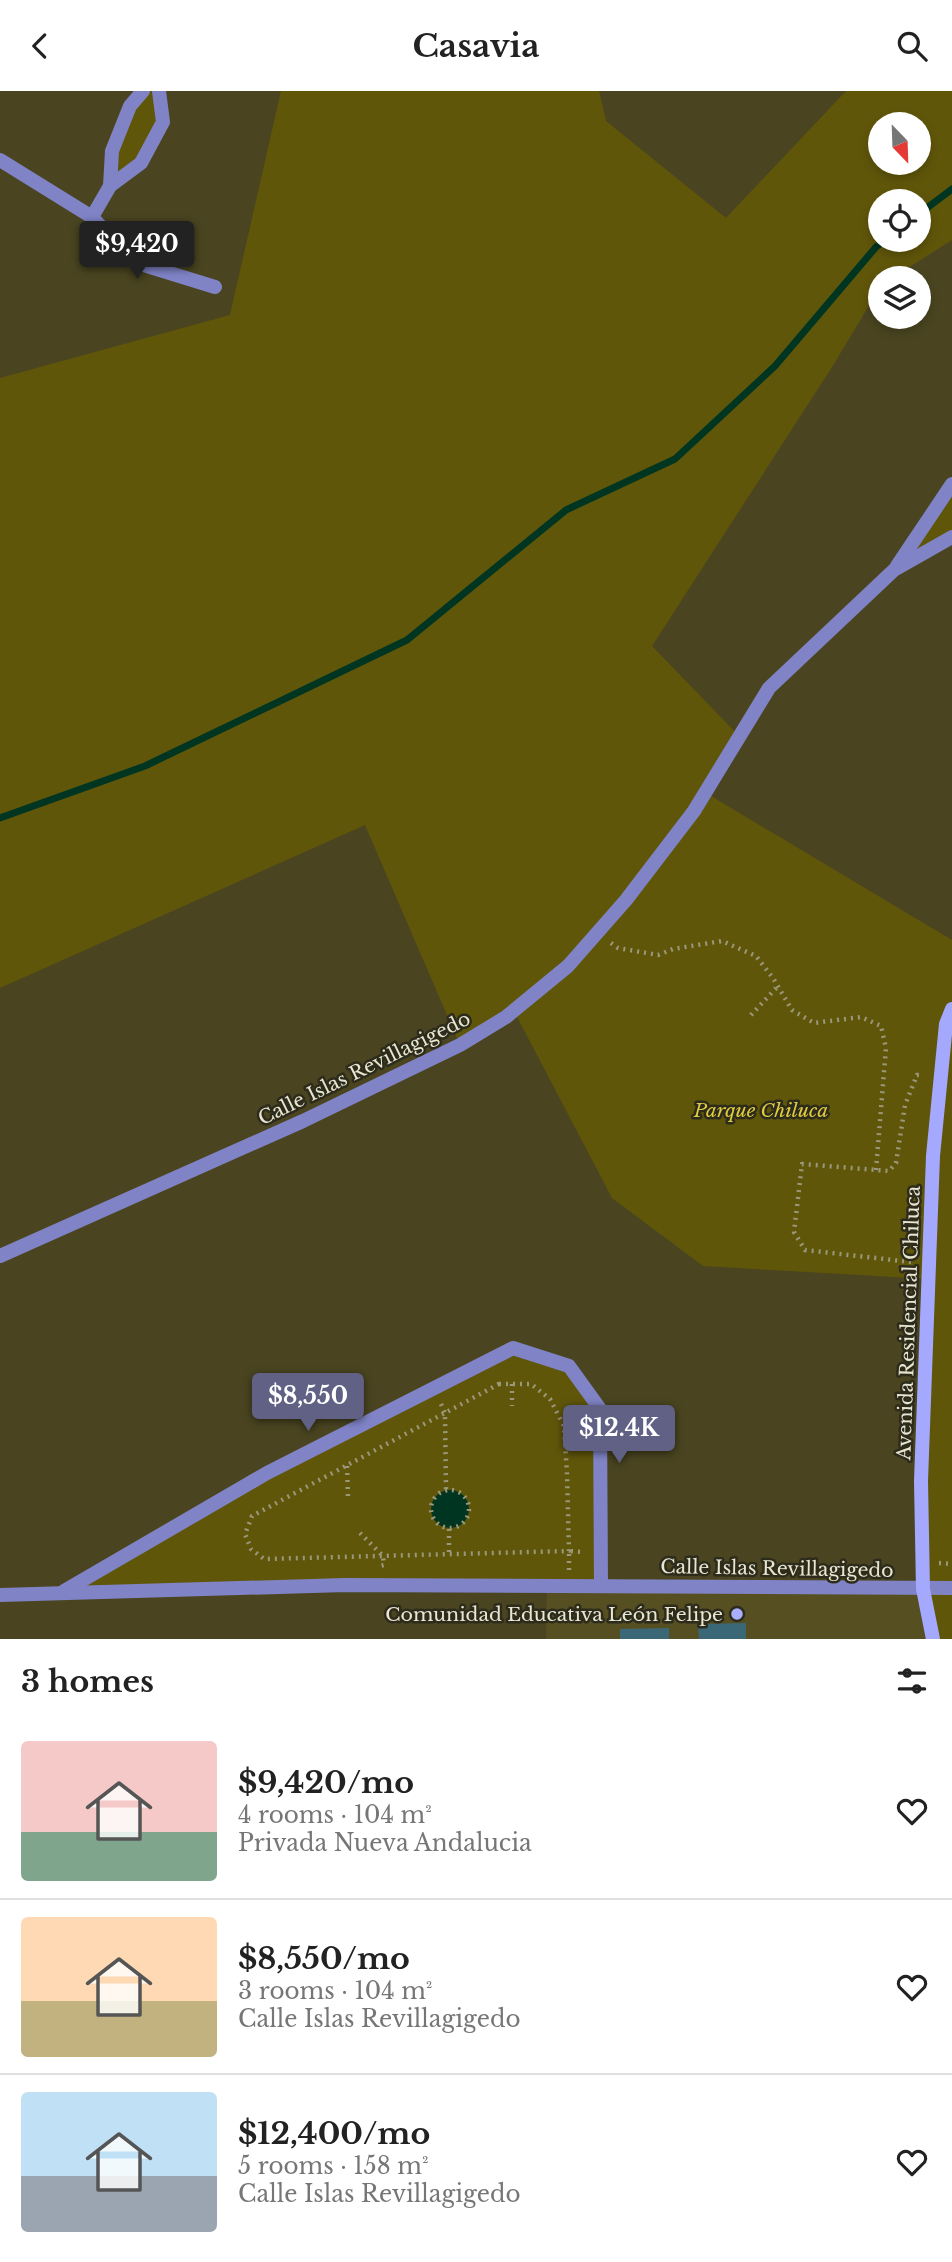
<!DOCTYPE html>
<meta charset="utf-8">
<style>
body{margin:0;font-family:"Libre Baskerville",serif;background:#f2f2f2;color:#222;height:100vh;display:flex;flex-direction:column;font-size:26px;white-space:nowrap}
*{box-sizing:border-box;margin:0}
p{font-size:23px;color:#767676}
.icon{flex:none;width:38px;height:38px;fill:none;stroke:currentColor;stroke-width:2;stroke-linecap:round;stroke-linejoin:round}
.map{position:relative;height:1548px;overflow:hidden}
.panel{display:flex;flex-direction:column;background:#fff;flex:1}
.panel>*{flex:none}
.needle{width:46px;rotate:157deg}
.buttons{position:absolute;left:868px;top:21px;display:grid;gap:14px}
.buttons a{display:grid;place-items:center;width:63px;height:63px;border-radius:50%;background:#fff;box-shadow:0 4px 10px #0003;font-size:35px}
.price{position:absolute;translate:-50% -60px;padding:0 16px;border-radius:7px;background:#606184;color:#fff;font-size:23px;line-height:46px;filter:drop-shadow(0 2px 4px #0008)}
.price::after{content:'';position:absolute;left:50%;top:42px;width:21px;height:16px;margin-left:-10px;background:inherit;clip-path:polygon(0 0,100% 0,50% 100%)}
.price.selected{background:#222;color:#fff}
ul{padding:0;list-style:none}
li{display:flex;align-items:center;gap:21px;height:175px;padding:0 21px}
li+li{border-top:2px solid #e0e0e0}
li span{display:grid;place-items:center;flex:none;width:196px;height:140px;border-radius:7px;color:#555}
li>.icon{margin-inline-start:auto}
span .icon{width:84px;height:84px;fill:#fffc;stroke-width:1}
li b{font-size:30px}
h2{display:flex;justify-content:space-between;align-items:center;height:84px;padding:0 21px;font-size:30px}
header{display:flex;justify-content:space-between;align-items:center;height:91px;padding:0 21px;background:#fff;font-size:32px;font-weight:800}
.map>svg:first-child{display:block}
</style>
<header><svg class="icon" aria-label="back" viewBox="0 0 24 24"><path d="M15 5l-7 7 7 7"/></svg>Casavia<svg class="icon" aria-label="search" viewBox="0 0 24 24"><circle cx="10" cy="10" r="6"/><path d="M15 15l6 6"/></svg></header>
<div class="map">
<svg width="952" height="1548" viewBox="0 0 952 1548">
<rect width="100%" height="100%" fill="#4a4520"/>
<polygon fill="#564f22" points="547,1495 923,1498 933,1548 546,1548"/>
<g fill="#60560a" fill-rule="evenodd">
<polygon points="143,0 159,0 163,31 141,72 110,95 112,60"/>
<path d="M281,0H599L606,30L726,127L846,0H952V149L892,187H880V196L832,276L652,555L740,646L706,702L952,849V1548H934L923,1496L928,1188L703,1175L612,1107L514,920L460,954L365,734L0,897V287L230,224ZM880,33H919V72H880ZM880,110H919V149H880Z"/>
<polygon points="952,393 952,446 894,479"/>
<polygon points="513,1257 569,1275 600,1318 601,1495 61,1502 267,1382"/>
</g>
<circle fill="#003621" cx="450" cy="1418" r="19"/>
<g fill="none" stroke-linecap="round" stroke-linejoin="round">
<g stroke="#003621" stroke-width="7">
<polyline points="919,123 952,98"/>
<polyline points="0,727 145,675 407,549 566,419 675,368 775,275 876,156 885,149"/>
</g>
</g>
<g fill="#3b6877">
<polygon points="746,1532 746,1548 699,1548 698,1533"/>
<polygon points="669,1537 669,1548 620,1548 620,1538"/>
</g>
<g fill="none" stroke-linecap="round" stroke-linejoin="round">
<g stroke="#9a977a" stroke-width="4.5" stroke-dasharray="2 5" stroke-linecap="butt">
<polyline points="611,852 618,857 658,864 673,858 722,850 756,865 773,887 792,919 814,932 861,926 881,935 886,957 876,1079"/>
<polyline points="751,924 778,895"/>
<polyline points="911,1171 805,1159 794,1141 802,1073 889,1080 896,1072 905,1014 917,984 922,984"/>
<polygon points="499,1293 531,1293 550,1308 564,1335 567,1383 569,1460 264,1468 251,1458 245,1443 252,1425"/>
<polyline points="512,1293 512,1315"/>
<polyline points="441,1313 445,1322 446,1399"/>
<polyline points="347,1375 348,1406"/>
<circle cx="450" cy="1418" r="19"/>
<polyline points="449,1438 449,1463"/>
<polyline points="360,1442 383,1465 384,1474 380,1475"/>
<polyline points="939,1472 952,1473"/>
<polyline points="569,1479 569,1460 583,1461"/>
</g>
<g stroke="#8084c7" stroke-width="14">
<polyline points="0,69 92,126 134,171 215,196"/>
<polyline points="110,95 112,60 130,15 143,0"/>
<polyline points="92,126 110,95 141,72 163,31 159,0"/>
<polyline points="897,475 952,393"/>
<polyline points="0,1165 303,1030 460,954 506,926 568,875 626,809 694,720 769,597 894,479 952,446"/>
<polyline points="64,1500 267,1382 513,1257 569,1275 600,1318 601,1495"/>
<polyline points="0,1504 345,1494 952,1497"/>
</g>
<polyline stroke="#a5a9fe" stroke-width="14" points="933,1548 923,1498 921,1390 933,1065 946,933 952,918"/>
</g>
<circle fill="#abaffb" stroke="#2d2b1b" stroke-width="2.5" cx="737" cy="1523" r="7"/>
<g text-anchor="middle" stroke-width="5" stroke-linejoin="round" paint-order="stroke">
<g font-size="19" fill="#e8e6d1" stroke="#2d2b1b">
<text transform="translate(364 977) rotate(-26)" y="7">Calle Islas Revillagigedo</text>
<text transform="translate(908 1232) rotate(-88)" y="7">Avenida Residencial Chiluca</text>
<text transform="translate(777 1477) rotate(1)" y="7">Calle Islas Revillagigedo</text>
</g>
<g font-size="19" font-style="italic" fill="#dfcb3e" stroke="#2d2b1b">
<text x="761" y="1026">Parque Chiluca</text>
</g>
<g font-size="19" fill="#e8e6d1" stroke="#2d2b1b" text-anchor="end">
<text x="723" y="1530">Comunidad Educativa León Felipe</text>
</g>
</g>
</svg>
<div class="buttons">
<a><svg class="needle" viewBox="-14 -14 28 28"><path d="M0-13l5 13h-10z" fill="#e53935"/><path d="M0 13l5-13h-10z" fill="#767676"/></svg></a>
<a><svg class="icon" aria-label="locate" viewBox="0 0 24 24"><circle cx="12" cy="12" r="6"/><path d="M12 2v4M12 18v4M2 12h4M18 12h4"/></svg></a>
<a><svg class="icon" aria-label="layers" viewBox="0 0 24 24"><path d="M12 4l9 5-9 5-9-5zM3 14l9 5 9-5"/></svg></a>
</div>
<b class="price selected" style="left:137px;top:190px">$9,420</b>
<b class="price" style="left:308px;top:1342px">$8,550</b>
<b class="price" style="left:619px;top:1374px">$12.4K</b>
</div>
<section class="panel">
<h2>3 homes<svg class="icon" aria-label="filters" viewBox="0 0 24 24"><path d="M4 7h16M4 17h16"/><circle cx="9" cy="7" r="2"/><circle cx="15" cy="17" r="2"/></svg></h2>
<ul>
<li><span style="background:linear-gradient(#f6c9c9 65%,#7fa58c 0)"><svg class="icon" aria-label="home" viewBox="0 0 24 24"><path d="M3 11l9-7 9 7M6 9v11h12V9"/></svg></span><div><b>$9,420/mo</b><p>4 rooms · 104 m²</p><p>Privada Nueva Andalucia</p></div><svg class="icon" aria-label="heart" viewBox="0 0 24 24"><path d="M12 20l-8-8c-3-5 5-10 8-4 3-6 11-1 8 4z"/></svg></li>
<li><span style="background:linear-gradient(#ffd9b3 60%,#c2b280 0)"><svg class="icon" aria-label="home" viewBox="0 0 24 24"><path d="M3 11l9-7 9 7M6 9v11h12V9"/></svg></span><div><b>$8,550/mo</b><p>3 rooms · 104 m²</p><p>Calle Islas Revillagigedo</p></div><svg class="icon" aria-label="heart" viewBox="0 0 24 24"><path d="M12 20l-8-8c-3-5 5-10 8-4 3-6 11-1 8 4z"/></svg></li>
<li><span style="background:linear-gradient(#bfe0f5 60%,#9aa5b1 0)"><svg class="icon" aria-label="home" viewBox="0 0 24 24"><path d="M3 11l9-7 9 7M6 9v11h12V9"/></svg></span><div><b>$12,400/mo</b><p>5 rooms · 158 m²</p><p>Calle Islas Revillagigedo</p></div><svg class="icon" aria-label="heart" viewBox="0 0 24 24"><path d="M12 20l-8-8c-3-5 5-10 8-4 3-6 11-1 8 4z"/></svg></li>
</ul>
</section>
